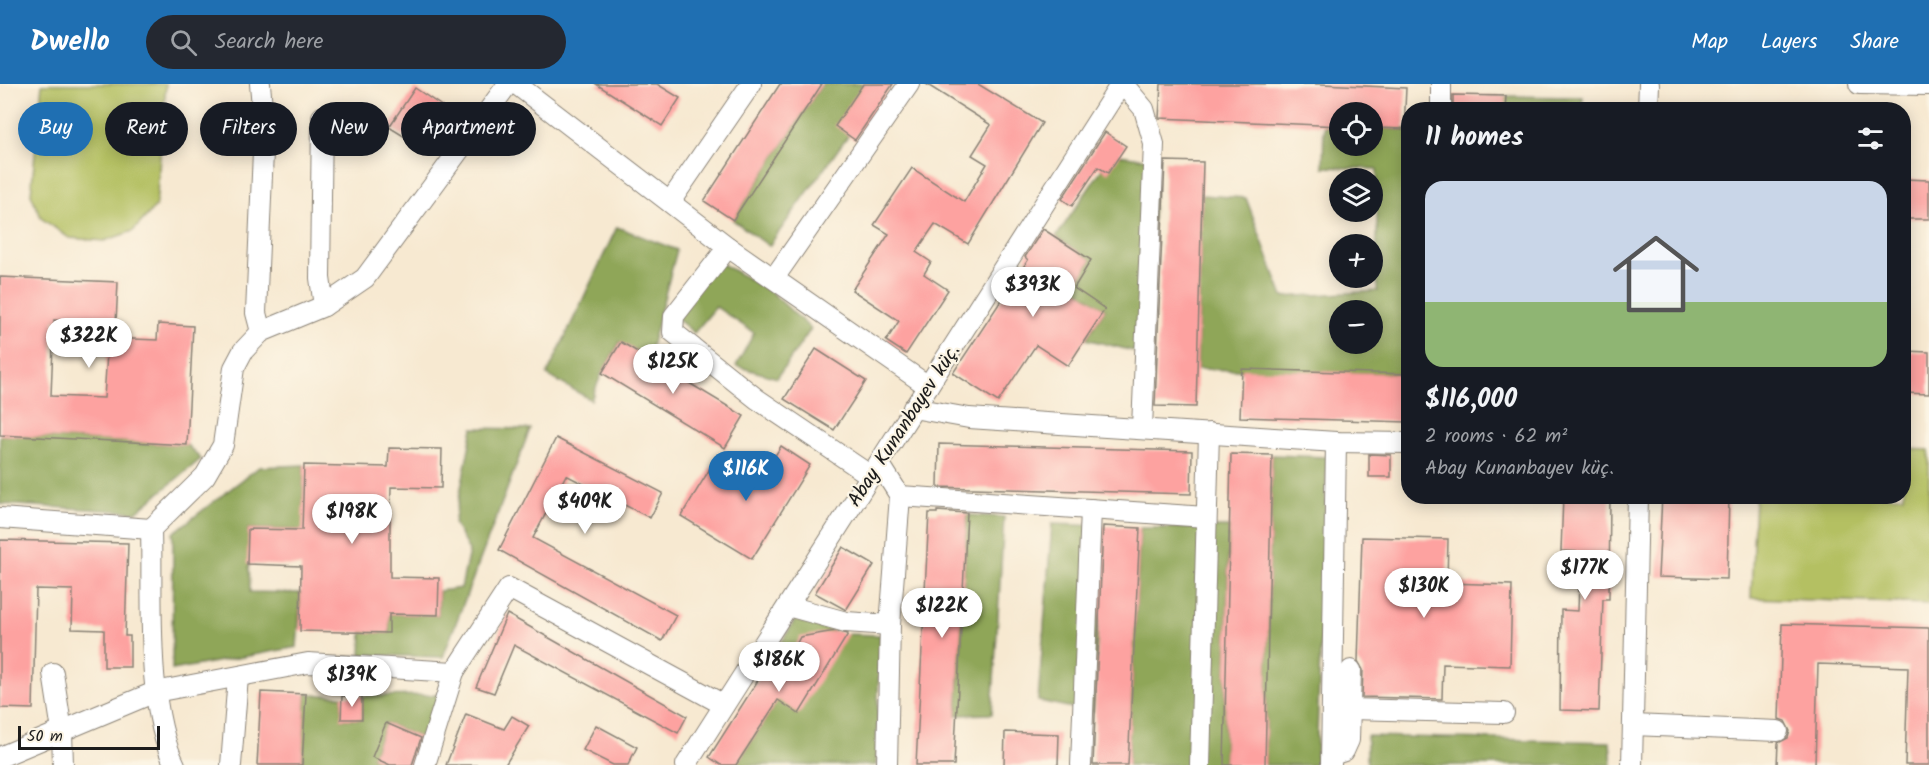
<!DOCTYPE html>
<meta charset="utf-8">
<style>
body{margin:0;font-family:Kalam,sans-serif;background:#242831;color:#f1f3f6;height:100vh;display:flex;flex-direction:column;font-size:22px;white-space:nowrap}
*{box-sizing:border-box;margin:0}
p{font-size:20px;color:#9ea1a6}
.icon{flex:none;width:33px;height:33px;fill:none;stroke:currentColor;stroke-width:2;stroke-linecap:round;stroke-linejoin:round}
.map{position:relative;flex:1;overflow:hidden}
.details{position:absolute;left:1401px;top:18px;width:510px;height:402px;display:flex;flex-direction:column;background:#171b24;border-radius:24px;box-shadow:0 3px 15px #0003}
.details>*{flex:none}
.hud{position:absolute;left:18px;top:18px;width:570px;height:54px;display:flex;gap:12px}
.buttons{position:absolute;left:1329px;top:18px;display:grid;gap:12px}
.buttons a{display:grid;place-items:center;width:54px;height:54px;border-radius:50%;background:#171b24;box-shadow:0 3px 15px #0003;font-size:30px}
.scale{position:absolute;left:18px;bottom:15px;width:142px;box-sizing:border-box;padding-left:6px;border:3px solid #1c1c1c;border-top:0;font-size:16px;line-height:21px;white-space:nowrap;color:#1c1c1c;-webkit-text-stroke:4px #fcf5e5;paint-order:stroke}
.price{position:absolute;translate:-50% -51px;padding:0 14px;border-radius:21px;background:#fff;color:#222;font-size:20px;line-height:39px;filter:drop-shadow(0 2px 3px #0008)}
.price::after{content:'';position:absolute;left:50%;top:36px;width:18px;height:14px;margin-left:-9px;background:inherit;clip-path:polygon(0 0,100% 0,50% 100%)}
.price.current{background:#1f6fb2;color:#fff}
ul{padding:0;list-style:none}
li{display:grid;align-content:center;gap:12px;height:318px;padding:0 24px}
li span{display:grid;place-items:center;height:186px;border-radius:18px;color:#555}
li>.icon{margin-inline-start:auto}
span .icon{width:108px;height:108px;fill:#fffc;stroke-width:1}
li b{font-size:26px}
h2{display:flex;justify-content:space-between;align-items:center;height:72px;padding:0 24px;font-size:26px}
.tag{padding:0 21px;border-radius:27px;background:#171b24;box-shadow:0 3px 15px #0003;font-size:21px;line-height:54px}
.tag.current{background:#1f6fb2;color:#fff}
header{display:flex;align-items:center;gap:36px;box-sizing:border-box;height:84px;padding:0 30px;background:#1f6fb2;color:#fff}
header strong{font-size:28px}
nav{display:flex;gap:33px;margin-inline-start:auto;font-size:21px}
.search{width:420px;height:54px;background:#242831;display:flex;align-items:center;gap:15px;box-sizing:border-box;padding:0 21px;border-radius:33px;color:#9ea1a6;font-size:22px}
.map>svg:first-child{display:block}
</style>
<header>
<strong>Dwello</strong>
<div class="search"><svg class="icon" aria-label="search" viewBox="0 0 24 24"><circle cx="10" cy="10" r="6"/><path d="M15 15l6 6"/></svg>Search here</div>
<nav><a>Map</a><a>Layers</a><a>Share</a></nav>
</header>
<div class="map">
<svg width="1929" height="681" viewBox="0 0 1929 681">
<rect width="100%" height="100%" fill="#fcf5e5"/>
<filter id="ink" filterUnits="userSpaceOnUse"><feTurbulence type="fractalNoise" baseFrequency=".0167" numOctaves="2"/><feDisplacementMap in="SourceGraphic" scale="12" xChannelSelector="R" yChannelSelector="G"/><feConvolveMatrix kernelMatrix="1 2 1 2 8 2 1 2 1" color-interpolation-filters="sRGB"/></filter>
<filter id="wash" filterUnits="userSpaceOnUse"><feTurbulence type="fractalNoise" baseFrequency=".008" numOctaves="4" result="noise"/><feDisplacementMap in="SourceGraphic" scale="24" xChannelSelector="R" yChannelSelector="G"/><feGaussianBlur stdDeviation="1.35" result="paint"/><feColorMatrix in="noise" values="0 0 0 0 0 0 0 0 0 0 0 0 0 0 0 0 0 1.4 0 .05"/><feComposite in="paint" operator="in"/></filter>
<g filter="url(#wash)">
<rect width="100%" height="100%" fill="#f7e9d1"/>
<g fill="#b4c062" stroke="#686e3f" stroke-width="1.5">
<polygon points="42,0 166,0 156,122 133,147 104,157 69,154 41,134 31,110"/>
<polygon points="1904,365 1929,366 1929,520 1751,514 1755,413 1904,412"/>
</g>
<g fill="#8fa658" stroke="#56613a" stroke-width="1.5" fill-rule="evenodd">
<polygon points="822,0 885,0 769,162 733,136"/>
<polygon points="1488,12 1583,13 1582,25 1488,26"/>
<path d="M1324,42H1339L1340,62H1372L1373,44L1408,45V290L1197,285L1202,111L1246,114L1283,213L1377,207V85L1323,83ZM1340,226H1372V260H1340Z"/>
<polygon points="1112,70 1155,76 1149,271 1086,255 1105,225 1074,204 1091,176 1056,153"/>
<polygon points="617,143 677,166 648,274 620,258 602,289 591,316 547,291"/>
<polygon points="705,170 770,207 811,245 777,294 736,282 754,249 716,223 694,249 676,234"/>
<polygon points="473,344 530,345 443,573 361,571 362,548 389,549 389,530 438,531 439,507 461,504 469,467 454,439"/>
<polygon points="0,351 187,361 201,375 136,428 0,420"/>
<polygon points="1272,371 1327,373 1316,681 1265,681"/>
<polygon points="304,381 303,419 308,446 248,445 250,508 301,509 297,563 172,586 173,449 259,383"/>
<polygon points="967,431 1004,433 992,630 957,631"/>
<polygon points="1052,440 1103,442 1093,628 1038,617"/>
<polygon points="1229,443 1224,681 1128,681 1140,444"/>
<polygon points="795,536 844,550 880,551 876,681 736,681 775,620 753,605"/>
<polygon points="306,610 342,612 342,635 362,635 362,612 441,611 423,655 386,639 372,673 390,681 302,681"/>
<polygon points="1367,652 1610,658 1612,681 1367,681"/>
</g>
<g id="blocks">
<g fill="#fda2a0">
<polygon points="596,0 657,0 680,14 662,42"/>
<polygon points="780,0 822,0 733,136 704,117"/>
<polygon points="863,0 893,0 855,56 835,42"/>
<polygon points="926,0 978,0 1042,39 968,160 935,140 916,168 931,178 924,190 948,206 906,270 886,257 899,237 852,206 889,150 874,141 912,84 964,118 987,80 972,71 991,41"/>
<polygon points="1161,0 1322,0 1406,4 1404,45 1372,44 1372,28 1340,28 1340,42 1159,34"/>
<polygon points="415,4 446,25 421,63 389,43"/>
<polygon points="1453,11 1506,12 1505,26 1453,26"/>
<polygon points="1105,48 1126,62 1108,89 1098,83 1072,122 1062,115"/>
<polygon points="1165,77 1203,78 1196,323 1155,322"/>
<polygon points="1904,95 1929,96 1929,135 1904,135"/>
<polygon points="1043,145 1091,176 1074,204 1105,225 1068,282 1036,261 998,318 953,289 1028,176 1025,173"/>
<polygon points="0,193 118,198 116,239 54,236 51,312 104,314 108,254 157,256 158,240 193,242 187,361 0,351"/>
<polygon points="621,258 744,332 725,364 602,289"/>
<polygon points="816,265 866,297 834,346 784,315"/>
<polygon points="1904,267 1929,268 1929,310 1904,309"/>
<polygon points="1242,285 1408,290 1408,338 1240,333"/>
<polygon points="556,354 663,409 650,434 566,391 533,454 676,531 662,557 499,466"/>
<polygon points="939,360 1192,367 1191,410 938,403"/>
<polygon points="781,362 810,381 752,475 681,432 711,383 737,400 751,379 765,388"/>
<polygon points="389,364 442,365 441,404 391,403 390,440 390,493 439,494 438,531 389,530 389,549 300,547 301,482 247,480 248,445 302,446 304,381 388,383"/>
<polygon points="1231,370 1272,371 1265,681 1224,681"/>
<polygon points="1369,370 1391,371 1391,393 1369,393"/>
<polygon points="1563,412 1610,412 1609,515 1603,515 1599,627 1560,626 1561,526 1578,527 1580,468 1561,467"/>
<polygon points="1662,412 1729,412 1727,495 1658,493"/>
<polygon points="937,427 967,429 954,681 916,681 929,429 937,429"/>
<polygon points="1103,442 1140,444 1128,681 1093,681"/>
<polygon points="1362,453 1448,455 1447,499 1512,501 1510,582 1443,580 1442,615 1362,613 1363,586 1358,577"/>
<polygon points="0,456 128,459 125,552 130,552 130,583 104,583 104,546 72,545 73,506 36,505 33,625 0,624"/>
<polygon points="843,463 874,481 846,526 815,509"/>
<polygon points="507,530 687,632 678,649 514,561 494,609 476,603"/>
<polygon points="1782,540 1929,544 1929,681 1905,681 1908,583 1818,580 1815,681 1777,681 1778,659 1788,654 1790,647 1785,637 1779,635"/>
<polygon points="835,547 848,550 799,630 778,616 736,681 721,681 709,673 760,593 782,588 800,553"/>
<polygon points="261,608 306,610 302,681 257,681"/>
<polygon points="342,612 362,612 362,635 341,635"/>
<polygon points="466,630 504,645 512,632 529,642 505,681 446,681"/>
<polygon points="386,639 421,654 412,681 390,681 372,673"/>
<polygon points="596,641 637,663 628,681 613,681 583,666"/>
<polygon points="1005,648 1059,650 1058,681 1004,681"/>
</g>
</g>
</g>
<g filter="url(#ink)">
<use href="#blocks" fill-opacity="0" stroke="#8a8276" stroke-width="1.5"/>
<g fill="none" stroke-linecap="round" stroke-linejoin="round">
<defs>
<g id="minor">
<polyline points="260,0 264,45 256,229 261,248 324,222 365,194 508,0"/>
<polyline points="516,0 728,163 928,302"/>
<polyline points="1123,0 1144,25 1154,60 1142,344"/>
<polyline points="1859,0 1929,1"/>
<polyline points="1441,26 1441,0"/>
<polyline points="1648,26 1649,0"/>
<polyline points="322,33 320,194 324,222"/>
<polyline points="670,118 751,0"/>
<polyline points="728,163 674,232 673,248 757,315 871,392"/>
<polyline points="774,194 909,0"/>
<polyline points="913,324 969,334 1336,358 1408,359"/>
<polyline points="879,379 900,412 890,541 887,681"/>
<polyline points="900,412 1206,433"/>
<polyline points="0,434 151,445"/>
<polyline points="788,522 846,538 890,541"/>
<polyline points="53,589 62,647 63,681"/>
<polyline points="1350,625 1504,629"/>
<polyline points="1633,641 1778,647"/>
<polyline points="1332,671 1344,667 1349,656 1351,586"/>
<polyline points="0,673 155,608 308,579 454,588"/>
<path d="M175,681C145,622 153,512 151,445L205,392L223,361L234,284L243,267L261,248"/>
<polyline points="231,681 238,593"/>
<polyline points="425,681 454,588 509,504 724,621"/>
<polyline points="686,681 1121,0"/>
<polyline points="1081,681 1091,425"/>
<polyline points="1200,681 1209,349"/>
<polyline points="1331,681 1336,358"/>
<polyline points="1632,681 1638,412"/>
</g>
</defs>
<use href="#minor" stroke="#8a8276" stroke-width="22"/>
<use href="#minor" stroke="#fff" stroke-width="20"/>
</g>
</g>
<g text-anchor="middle" stroke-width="4.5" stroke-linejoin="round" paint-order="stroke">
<g font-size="20" fill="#1c1c1c" stroke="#fcf5e5">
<text transform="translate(903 341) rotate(-57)" y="7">Abay Kunanbayev küç.</text>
</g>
</g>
</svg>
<div class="buttons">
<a><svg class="icon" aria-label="locate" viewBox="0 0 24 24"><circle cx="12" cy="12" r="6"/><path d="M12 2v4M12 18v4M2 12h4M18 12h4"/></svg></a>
<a><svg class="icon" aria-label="layers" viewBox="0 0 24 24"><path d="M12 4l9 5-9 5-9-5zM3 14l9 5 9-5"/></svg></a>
<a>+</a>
<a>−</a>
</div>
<div class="scale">50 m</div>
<b class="price" style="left:1033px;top:234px">$393K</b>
<b class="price" style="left:89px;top:285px">$322K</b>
<b class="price" style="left:673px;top:311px">$125K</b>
<b class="price current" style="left:746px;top:418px">$116K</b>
<b class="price" style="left:585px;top:451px">$409K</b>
<b class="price" style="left:352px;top:461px">$198K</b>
<b class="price" style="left:1585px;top:517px">$177K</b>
<b class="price" style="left:1424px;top:535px">$130K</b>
<b class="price" style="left:942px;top:555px">$122K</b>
<b class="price" style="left:779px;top:609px">$186K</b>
<b class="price" style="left:352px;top:624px">$139K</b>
<div class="hud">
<a class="tag current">Buy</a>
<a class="tag">Rent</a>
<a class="tag">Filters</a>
<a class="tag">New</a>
<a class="tag">Apartment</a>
</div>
<section class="details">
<h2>11 homes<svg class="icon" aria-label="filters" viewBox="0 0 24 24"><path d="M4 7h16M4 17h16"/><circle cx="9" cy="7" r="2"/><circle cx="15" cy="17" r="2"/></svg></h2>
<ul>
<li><span style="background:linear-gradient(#c9d6e8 65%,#8fb573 0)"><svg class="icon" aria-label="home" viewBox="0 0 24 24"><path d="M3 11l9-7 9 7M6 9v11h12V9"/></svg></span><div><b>$116,000</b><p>2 rooms · 62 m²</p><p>Abay Kunanbayev küç.</p></div></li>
</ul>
</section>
</div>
